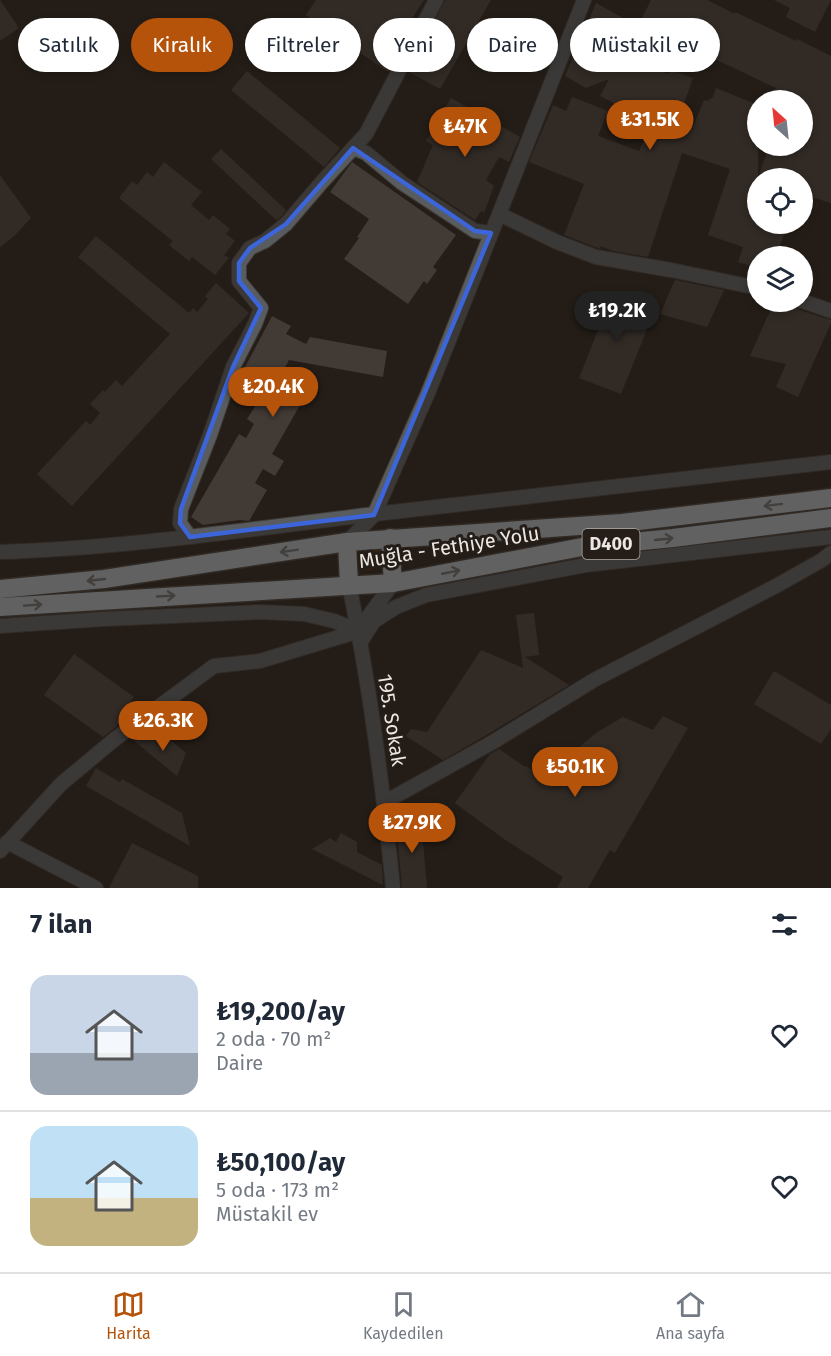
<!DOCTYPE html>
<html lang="tr">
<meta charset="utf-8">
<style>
body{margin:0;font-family:"Fira Sans",sans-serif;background:#f6f6f7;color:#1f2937;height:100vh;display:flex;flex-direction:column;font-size:22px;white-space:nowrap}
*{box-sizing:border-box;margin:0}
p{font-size:20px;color:#747a83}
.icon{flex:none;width:33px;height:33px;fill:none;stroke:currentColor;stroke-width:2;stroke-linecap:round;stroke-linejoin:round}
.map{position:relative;height:888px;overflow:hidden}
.panel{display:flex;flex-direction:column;background:#fff;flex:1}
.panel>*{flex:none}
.banner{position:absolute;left:18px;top:18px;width:795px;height:54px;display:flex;gap:12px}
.needle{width:39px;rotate:333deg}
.buttons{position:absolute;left:747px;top:90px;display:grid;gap:12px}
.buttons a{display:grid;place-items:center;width:66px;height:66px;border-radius:50%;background:#fff;box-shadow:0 3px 9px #0003;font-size:30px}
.price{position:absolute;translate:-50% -51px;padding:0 14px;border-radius:21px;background:#b45309;color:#fff;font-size:20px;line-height:39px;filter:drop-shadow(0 2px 3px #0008)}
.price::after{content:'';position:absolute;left:50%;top:36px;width:18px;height:14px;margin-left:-9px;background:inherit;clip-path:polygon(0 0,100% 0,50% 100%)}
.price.on{background:#222;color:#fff}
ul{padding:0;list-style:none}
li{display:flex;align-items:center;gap:18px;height:150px;padding:0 30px}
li+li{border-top:2px solid #e0e1e3}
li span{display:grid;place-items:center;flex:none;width:168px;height:120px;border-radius:18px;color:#555}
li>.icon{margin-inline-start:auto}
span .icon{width:72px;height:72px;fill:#fffc;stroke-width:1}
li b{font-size:26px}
h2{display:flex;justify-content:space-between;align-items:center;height:72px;padding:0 30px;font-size:26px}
.pill{padding:0 21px;border-radius:27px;background:#fff;box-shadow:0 3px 9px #0003;font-size:21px;line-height:54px}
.pill.on{background:#b45309;color:#fff}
.tab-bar{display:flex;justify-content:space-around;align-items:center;height:84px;border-top:2px solid #e0e1e3;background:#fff;font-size:16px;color:#747a83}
.tab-bar a{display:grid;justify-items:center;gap:3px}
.tab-bar .on{color:#b45309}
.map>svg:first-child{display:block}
</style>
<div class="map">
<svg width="831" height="888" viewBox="0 0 831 888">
<rect width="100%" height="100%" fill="#241d18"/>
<path fill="#4a2306" d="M377,547C397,574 344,581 357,549Z"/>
<g fill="#423a35">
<polygon points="0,0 19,28 0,41"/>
<polygon points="316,0 424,0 393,47 399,51 388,72 306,15"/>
<polygon points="445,0 491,0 440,89 409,72"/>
<polygon points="651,0 707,0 735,14 735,12 796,41 797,39 831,56 831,203 802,194 802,178 758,178 769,146 802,146 802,122 808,124 812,115 802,110 802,100 783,100 772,96 776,88 702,53 700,56 638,26"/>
<polygon points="774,0 831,0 815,32 786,17 790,8"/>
<polygon points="596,3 632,23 613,54 669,74 670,70 693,78 677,124 692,129 704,100 707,101 713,97 716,88 758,105 758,224 788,224 776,256 758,256 758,268 738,262 743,247 708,235 730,169 682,153 648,257 613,251 601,246 600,249 598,248 564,235 584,184 529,162 553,105 566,111 572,97 608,111 598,136 639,151 644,140 646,141 651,126 618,113 621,107 600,96 609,79 586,88 565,76"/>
<polygon points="247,71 340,148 324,167 231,90"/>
<polygon points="451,98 520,137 509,162 499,157 486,180 494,186 484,213 481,211 475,220 417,182 433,145 426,141"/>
<polygon points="221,149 286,210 280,218 276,220 211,159"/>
<polygon points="164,162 202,192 191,205 209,220 213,215 230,229 226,234 235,241 224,255 229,258 215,275 192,257 189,261 169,245 173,241 119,198 132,181 137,185 147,172 153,177"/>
<polygon points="352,162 456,235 433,267 437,270 427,284 424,281 408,304 344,259 359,238 357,237 369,219 330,192"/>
<polygon points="0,175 31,218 14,236 0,247"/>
<polygon points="96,236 189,313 193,308 197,312 208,299 205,296 216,283 249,313 72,506 37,474 86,421 90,425 100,413 90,404 103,390 105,392 116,380 122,386 170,334 78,257"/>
<polygon points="675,280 724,290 707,327 660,314"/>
<polygon points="614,290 656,307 621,394 579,378"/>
<polygon points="774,302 783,302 794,304 799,310 831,320 831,323 798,397 776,387 786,364 750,356"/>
<polygon points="272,316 291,326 286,334 306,344 310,337 387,351 383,377 289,360 276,385 303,400 272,454 284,461 275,476 263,469 255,483 267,490 249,521 240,520 203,525 191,517 239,434 246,438 254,424 247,419 256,405 258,406 270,384 247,373 249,369 245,367"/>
<polygon points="534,613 539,655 525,657 569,685 488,734 443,760 406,736 411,729 427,732 481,650 523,668 516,615"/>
<polygon points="74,654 134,697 117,720 120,722 117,726 103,737 44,695"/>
<polygon points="774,671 831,705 831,729 821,744 754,704"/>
<polygon points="663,716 688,728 615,853 610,850 588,888 557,888 563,877 504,839 455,803 490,754 499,749 525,767 526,766 549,782 572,753 596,733 623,717 653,730"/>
<polygon points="147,731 163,745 168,738 186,753 177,776 133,740"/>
<polygon points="96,768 120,782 122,779 182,813 190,846 86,786"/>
<polygon points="421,820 427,888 402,888 396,822"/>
<polygon points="341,833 357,842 357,852 382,865 383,885 312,849 330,838 336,842"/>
<polygon points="132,843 198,876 198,888 109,888"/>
</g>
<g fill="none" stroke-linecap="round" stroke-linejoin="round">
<defs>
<g id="minor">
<polyline points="353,148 366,153 402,183 475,231 491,233"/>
<polyline points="499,214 557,242 596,257 671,270 758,288"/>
<polyline points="802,301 831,311"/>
<polyline points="190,537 180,523 181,509 210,435 233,367 255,324 261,308 239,281 239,263 250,248 265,241 286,224 322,182 366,134 436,0"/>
<polyline points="347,542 374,515 428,393 584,0"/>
<path d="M0,552C126,548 250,529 375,514C527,496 679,480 831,462"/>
<path d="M349,585C370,685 383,787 393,888"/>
<polyline points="363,624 393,583"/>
<polyline points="0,626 104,619 260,612 304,614 334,621 359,631"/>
<polyline points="360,643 374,621 396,607 426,595 586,565 831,537"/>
<polyline points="385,802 493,742 594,680 776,586 822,560 831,553"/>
<polyline points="7,842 96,888"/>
<polyline points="0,851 61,784 115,739 214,666 260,661 359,631"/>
</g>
<g id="highway">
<polyline points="390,538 393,583"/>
<polyline points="347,542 349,585"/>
<polyline points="0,589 104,579 347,542 622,523 831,498"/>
<polyline points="0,607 393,583 582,547 673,538 831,518"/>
</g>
</defs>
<use href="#minor" stroke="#403934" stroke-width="16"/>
<use href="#highway" stroke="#403934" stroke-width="21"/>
<use href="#minor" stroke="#585c5e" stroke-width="14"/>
<use href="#highway" stroke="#a8b3b8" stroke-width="18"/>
</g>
<defs><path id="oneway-shaft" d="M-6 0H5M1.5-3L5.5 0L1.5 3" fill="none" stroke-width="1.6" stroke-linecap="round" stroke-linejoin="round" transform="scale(1.5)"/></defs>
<g stroke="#666868">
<use href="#oneway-shaft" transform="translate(773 505) rotate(173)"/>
<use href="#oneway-shaft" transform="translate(664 539) rotate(-6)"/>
<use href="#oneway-shaft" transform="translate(289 551) rotate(171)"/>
<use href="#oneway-shaft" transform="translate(451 572) rotate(-11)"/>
<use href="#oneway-shaft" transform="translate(96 580) rotate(174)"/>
<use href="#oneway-shaft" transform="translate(166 596) rotate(-3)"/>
<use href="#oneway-shaft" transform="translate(33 605) rotate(-4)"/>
</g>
<path d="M0 0H831V888H0ZM353,148L475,231L491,233L374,515L190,537L180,523L181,509L233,367L261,308L239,281V263L250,248L286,224Z" fill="#241d18" fill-opacity=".55" fill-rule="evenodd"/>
<path fill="none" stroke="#3c65da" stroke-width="4.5" stroke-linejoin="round" d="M353,148L475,231L491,233L374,515L190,537L180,523L181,509L233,367L261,308L239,281V263L250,248L286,224Z"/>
<g text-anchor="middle" stroke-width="6" stroke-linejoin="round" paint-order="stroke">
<rect fill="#241d18" stroke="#b0aaa6" stroke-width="1.5" x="582.5" y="529" width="57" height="30" rx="4.5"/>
<g font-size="18" font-weight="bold" fill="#ece7e3">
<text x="611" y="550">D400</text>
</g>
<g font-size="20" fill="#ece7e3" stroke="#241d18">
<text transform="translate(449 547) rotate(-9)" y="7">Muğla - Fethiye Yolu</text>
<text transform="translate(392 720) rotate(81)" y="7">195. Sokak</text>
</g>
</g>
</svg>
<div class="buttons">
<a><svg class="needle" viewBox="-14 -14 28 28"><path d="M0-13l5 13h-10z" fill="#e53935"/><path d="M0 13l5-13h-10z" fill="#747a83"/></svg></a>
<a><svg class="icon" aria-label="locate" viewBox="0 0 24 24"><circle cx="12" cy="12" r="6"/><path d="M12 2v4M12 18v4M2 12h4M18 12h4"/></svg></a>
<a><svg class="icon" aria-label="layers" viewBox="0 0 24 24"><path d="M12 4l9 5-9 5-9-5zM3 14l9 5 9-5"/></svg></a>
</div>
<b class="price" style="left:650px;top:151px">₺31.5K</b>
<b class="price" style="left:465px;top:158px">₺47K</b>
<b class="price on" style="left:617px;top:342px">₺19.2K</b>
<b class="price" style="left:273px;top:418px">₺20.4K</b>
<b class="price" style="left:163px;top:752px">₺26.3K</b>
<b class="price" style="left:575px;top:798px">₺50.1K</b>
<b class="price" style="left:412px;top:854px">₺27.9K</b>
<div class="banner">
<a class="pill">Satılık</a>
<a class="pill on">Kiralık</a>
<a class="pill">Filtreler</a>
<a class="pill">Yeni</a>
<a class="pill">Daire</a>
<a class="pill">Müstakil ev</a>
</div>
</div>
<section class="panel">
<h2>7 ilan<svg class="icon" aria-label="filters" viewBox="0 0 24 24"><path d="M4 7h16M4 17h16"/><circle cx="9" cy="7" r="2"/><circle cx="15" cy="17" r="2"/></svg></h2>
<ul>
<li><span style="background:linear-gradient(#c9d6e8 65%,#9aa5b1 0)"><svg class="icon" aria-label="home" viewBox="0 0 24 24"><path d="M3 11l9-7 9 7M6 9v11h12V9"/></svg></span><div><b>₺19,200/ay</b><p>2 oda · 70 m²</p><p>Daire</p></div><svg class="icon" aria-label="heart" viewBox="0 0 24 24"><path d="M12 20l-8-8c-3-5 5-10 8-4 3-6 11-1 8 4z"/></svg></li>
<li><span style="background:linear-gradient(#bfe0f5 60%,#c2b280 0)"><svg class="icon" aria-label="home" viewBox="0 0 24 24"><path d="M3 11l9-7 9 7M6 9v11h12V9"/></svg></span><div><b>₺50,100/ay</b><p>5 oda · 173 m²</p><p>Müstakil ev</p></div><svg class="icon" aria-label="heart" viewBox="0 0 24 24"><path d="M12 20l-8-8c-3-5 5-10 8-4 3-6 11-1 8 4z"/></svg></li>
</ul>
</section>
<nav class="tab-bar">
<a class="on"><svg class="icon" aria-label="map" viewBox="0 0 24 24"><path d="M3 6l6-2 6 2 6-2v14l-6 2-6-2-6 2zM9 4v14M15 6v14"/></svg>Harita</a>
<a><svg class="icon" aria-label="saved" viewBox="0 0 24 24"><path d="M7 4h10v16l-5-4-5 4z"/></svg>Kaydedilen</a>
<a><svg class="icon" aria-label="home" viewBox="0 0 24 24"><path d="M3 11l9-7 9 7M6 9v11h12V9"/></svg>Ana sayfa</a>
</nav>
